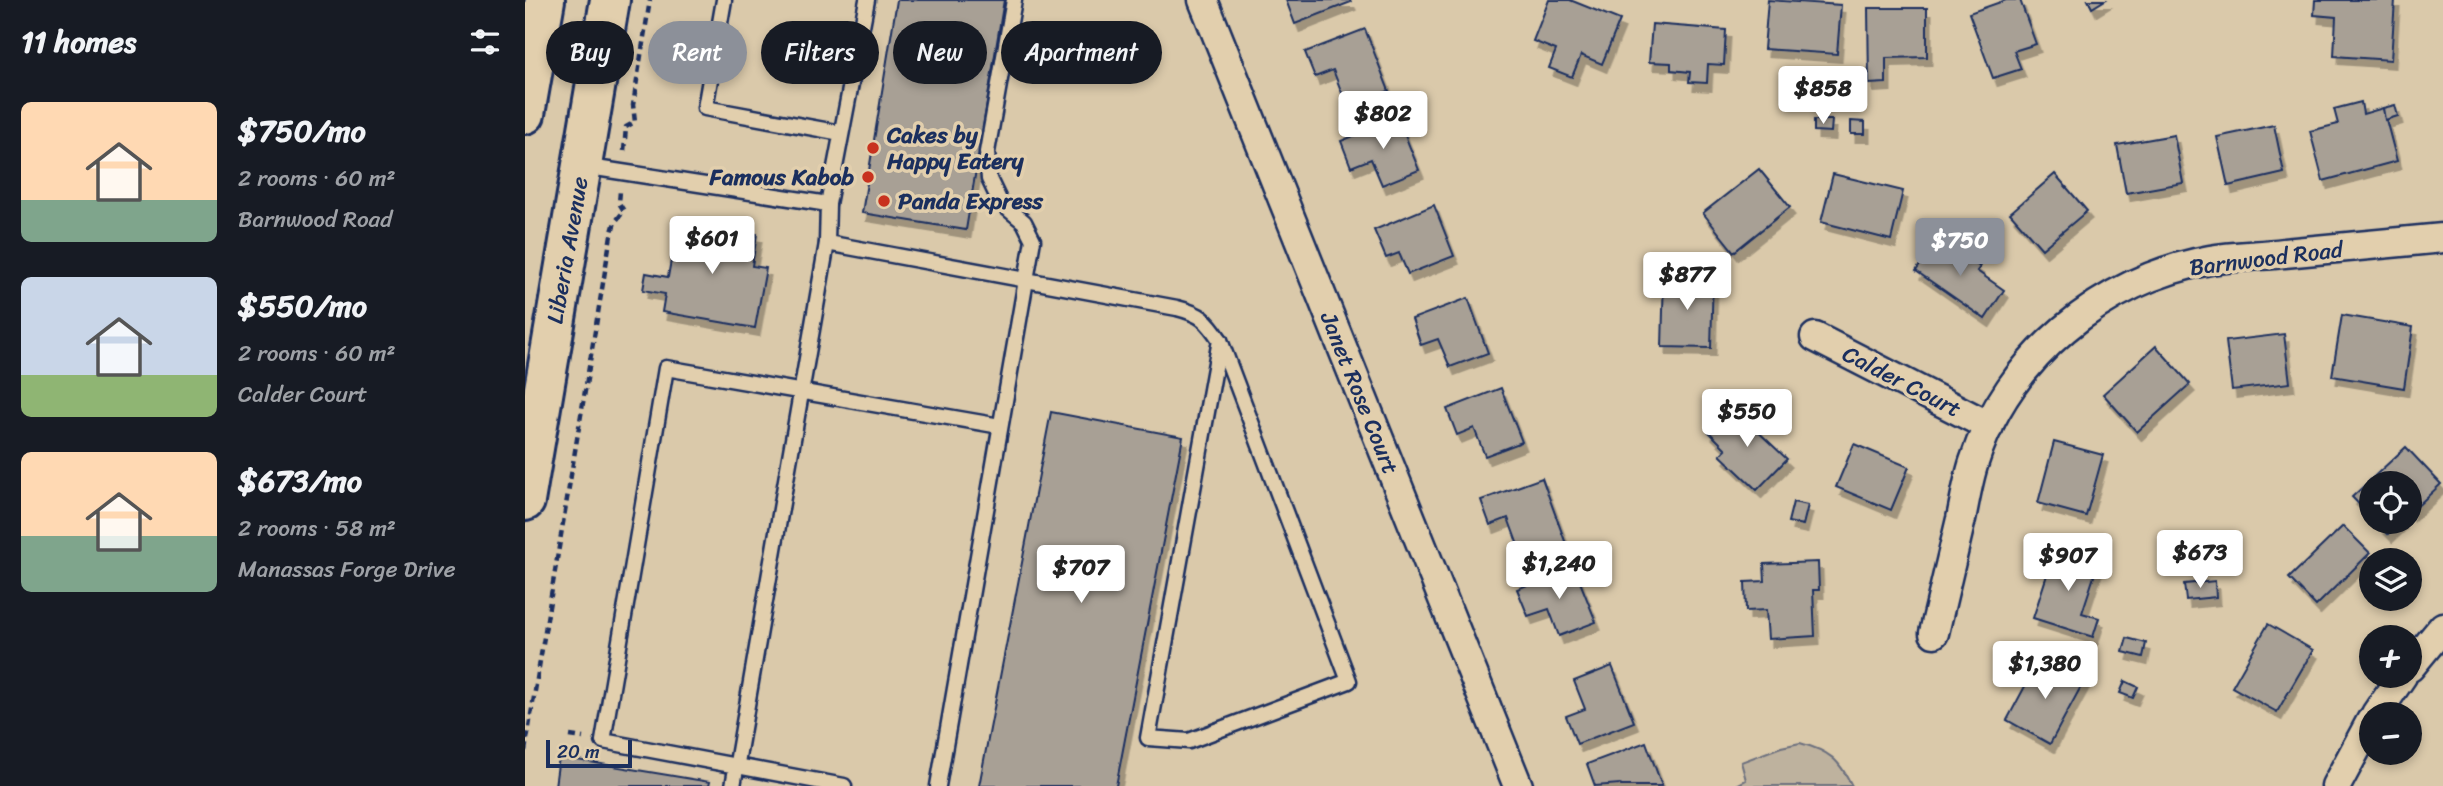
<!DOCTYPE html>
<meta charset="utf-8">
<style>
body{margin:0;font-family:Sriracha,sans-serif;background:#242831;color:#f1f3f6;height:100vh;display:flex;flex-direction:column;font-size:26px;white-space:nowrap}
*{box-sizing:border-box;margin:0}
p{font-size:23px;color:#9ea1a6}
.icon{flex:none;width:38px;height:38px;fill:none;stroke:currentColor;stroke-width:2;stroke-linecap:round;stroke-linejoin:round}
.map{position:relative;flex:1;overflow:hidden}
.sheet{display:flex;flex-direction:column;background:#171b24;width:525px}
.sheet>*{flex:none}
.banner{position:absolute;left:21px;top:21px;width:665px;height:63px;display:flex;gap:14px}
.fabs{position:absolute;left:1834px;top:471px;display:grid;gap:14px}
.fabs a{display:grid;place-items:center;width:63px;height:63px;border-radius:50%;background:#171b24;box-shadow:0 4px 10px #0003;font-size:35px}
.scale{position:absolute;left:21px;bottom:18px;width:86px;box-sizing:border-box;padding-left:7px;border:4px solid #1b2f5e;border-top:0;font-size:19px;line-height:24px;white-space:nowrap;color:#1b2f5e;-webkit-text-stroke:5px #e2cfad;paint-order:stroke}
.price{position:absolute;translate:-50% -60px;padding:0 16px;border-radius:7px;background:#fff;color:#222;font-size:23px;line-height:46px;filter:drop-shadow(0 2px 4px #0008)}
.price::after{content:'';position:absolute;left:50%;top:42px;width:21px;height:16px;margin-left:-10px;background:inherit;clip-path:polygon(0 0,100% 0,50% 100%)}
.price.active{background:#8c9099;color:#fff}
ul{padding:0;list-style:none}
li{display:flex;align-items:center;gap:21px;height:175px;padding:0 21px}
li span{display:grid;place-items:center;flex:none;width:196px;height:140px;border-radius:10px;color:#555}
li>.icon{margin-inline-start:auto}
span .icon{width:84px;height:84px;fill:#fffc;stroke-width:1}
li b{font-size:30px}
h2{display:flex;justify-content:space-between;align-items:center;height:84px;padding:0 21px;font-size:30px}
.pill{padding:0 24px;border-radius:32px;background:#171b24;box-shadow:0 4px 10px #0003;font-size:24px;line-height:63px}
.pill.active{background:#8c9099;color:#fff}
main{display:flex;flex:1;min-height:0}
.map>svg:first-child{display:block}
</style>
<main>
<section class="sheet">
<h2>11 homes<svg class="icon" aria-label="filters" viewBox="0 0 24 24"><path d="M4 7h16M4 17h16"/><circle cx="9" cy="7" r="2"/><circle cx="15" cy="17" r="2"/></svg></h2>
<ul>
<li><span style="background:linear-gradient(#ffd9b3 70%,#7fa58c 0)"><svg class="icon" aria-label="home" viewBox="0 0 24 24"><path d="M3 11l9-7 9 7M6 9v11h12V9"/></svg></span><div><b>$750/mo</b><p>2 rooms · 60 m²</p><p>Barnwood Road</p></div></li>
<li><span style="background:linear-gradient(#c9d6e8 70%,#8fb573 0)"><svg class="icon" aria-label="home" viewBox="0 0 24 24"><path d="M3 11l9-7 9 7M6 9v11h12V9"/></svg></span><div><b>$550/mo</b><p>2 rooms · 60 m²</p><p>Calder Court</p></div></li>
<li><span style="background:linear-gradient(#ffd9b3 60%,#7fa58c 0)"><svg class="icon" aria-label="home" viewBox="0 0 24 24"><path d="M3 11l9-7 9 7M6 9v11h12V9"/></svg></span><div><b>$673/mo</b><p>2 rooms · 58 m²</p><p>Manassas Forge Drive</p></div></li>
</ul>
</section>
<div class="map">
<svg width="1918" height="786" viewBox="0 0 1918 786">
<defs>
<filter id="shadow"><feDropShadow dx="4.5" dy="8" stdDeviation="0" flood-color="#0004"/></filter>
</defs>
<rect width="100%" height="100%" fill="#dac9aa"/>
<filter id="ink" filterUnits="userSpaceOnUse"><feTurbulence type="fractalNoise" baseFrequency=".0143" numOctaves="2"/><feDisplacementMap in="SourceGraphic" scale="14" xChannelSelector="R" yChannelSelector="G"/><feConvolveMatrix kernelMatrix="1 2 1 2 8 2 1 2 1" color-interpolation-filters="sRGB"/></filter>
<g filter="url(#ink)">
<path fill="#beb29e" stroke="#6c707e" stroke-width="2" d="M1275,743C1304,751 1314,759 1327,786H1210L1221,780L1216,762L1256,747Z"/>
<g fill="#a8a095" stroke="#1b2f5e" stroke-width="2" filter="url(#shadow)">
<polygon points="372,0 479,0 441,230 337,213"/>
<polygon points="761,0 825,0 826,2 770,24"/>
<polygon points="1024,0 1045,0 1095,20 1077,64 1056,55 1047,77 1024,68 1031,50 1008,41"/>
<polygon points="1243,0 1316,5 1312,54 1239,49"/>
<polygon points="1481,0 1495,0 1511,44 1489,51 1496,69 1468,78 1444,13"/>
<polygon points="1563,0 1580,0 1567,8"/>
<polygon points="1790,0 1870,0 1866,60 1809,56 1811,17 1789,15"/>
<polygon points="1343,8 1402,8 1402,57 1361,58 1361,83 1344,84"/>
<polygon points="1127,24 1201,30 1199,65 1183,64 1182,83 1164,82 1165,72 1146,70 1146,63 1124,62"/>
<polygon points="840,29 864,91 822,106 808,70 790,77 780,52"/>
<polygon points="1836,102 1838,114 1858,108 1872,161 1798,181 1785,131 1813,124 1809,109"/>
<polygon points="1870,105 1873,116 1860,120 1858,108"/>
<polygon points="873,118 894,170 857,185 846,159 826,167 816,141"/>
<polygon points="1289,120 1307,120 1306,132 1289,131"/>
<polygon points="1326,121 1340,122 1340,134 1326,134"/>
<polygon points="1749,125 1759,173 1703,186 1692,137"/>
<polygon points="1649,135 1658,183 1601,193 1592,145"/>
<polygon points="1234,169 1265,207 1209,252 1178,213"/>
<polygon points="1308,174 1378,191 1366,240 1296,222"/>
<polygon points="1530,174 1562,211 1517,249 1485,213"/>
<polygon points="909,205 929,256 883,274 874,253 861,258 849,230"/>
<polygon points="153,221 232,234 227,266 241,268 230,328 137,312 140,294 118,290 121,273 143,277"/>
<polygon points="1413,238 1455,267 1452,271 1479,290 1460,319 1391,271"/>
<polygon points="1139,275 1188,276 1186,348 1137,347"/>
<polygon points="943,298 963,353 925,367 913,339 896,345 887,319"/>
<polygon points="1817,315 1888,327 1879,388 1807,376"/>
<polygon points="1759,334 1765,383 1707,390 1701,341"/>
<polygon points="1631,346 1665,384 1612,432 1578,394"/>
<polygon points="976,388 997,442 960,456 949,428 932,435 922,409"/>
<polygon points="1207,407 1262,459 1232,490 1195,455 1201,449 1183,431"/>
<polygon points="526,412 658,437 591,786 454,786"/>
<polygon points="1529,442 1578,455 1561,516 1513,503"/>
<polygon points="1329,444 1384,467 1366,510 1311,487"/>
<polygon points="1881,447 1916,484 1885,513 1885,483 1846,483 1846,517 1827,497"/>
<polygon points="1017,478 1041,544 998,559 983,518 965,525 956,500"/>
<polygon points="1268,502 1283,505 1278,525 1263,522"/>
<polygon points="1851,522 1876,522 1863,534"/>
<polygon points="1818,526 1845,553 1791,606 1764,578"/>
<polygon points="1531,547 1574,561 1557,613 1574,618 1568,637 1508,618"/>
<polygon points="1293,562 1294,590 1288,590 1290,636 1243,639 1241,610 1221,611 1220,582 1240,581 1239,564"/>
<polygon points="1049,567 1071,622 1034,636 1024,609 1003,616 992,589"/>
<polygon points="1690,581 1691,597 1661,600 1659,584"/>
<polygon points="1743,624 1788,650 1752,712 1707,687"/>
<polygon points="1602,638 1621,643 1618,657 1598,652"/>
<polygon points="1515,658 1559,681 1525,744 1482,720"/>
<polygon points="1087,666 1109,722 1052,744 1041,716 1060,709 1049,681"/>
<polygon points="1600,681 1613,687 1608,698 1595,693"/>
<polygon points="1121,742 1137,786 1096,786 1095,784 1070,786 1062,764"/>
<polygon points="34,757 185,782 184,786 30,786"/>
</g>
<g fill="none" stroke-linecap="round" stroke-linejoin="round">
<defs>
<g id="service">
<polyline points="199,0 180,108 316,133"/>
<polyline points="58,166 303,204 302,243 208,786"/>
<polyline points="303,204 342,0"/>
<path d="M302,243L652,308C676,314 682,320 695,340"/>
<polygon points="695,340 824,681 664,741 623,738"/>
<polyline points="319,786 78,741 141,368 475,426"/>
<polyline points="413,786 508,240 499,222 475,202 464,179 462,152 489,0"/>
</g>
<g id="minor">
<polyline points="678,0 993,786"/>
<polyline points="1290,337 1464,426"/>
<path d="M1409,633C1418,595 1427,557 1436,519C1440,500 1443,480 1449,462C1482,358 1578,279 1685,260C1709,256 1735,256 1759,253C1812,248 1865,243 1918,238"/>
<polyline points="1885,667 1918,627"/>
<polyline points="1851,714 1877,676"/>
<polyline points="1811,786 1846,721"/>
</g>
<g id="trunk">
<polyline points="0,114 20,0"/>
<polyline points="0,501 85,0"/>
</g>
</defs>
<use href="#service" stroke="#1b2f5e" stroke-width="19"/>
<use href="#minor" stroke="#1b2f5e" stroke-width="33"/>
<use href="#trunk" stroke="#1b2f5e" stroke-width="44"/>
<g stroke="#1b2f5e" stroke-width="4.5" stroke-dasharray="7 5" stroke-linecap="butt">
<polyline points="99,151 101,127 110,122 108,105 125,0"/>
<polyline points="45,736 58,738"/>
<polyline points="0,751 86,235 90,222 99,211 94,203 95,191"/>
</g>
<use href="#service" stroke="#e2cfad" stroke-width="14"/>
<use href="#minor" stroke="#e2cfad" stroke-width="28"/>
<use href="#trunk" stroke="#e2cfad" stroke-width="38"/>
</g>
</g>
<g fill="#c8321e" stroke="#e2cfad" stroke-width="2.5">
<circle cx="348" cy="148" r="7"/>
<circle cx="343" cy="177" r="7"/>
<circle cx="359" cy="201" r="7"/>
</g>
<g text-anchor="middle" stroke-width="7" stroke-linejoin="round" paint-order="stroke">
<g font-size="23" font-weight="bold" fill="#1b2f5e" stroke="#e2cfad" text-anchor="start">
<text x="362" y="143">Cakes by<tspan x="362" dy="26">Happy Eatery</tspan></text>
<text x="329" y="185" text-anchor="end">Famous Kabob</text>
<text x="373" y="209">Panda Express</text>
</g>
<g font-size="23" fill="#1b2f5e" stroke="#e2cfad">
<text transform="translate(42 250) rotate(-80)" y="8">Liberia Avenue</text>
<text transform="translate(1741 258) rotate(-7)" y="8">Barnwood Road</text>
<text transform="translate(1377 381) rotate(27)" y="8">Calder Court</text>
<text transform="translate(835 393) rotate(68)" y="8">Janet Rose Court</text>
</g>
</g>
</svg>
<div class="fabs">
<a><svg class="icon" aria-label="locate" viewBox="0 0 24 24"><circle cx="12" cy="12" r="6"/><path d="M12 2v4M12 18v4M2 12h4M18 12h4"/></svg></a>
<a><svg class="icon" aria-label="layers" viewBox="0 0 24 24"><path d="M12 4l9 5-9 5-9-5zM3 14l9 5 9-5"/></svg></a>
<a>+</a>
<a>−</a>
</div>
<div class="scale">20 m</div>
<b class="price" style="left:1298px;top:126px">$858</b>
<b class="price" style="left:858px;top:151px">$802</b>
<b class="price" style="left:187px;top:276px">$601</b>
<b class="price active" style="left:1435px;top:278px">$750</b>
<b class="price" style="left:1162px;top:312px">$877</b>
<b class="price" style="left:1222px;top:449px">$550</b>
<b class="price" style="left:1675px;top:590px">$673</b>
<b class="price" style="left:1543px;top:593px">$907</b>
<b class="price" style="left:1034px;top:601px">$1,240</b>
<b class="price" style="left:556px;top:605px">$707</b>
<b class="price" style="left:1520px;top:701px">$1,380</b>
<div class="banner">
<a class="pill">Buy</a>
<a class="pill active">Rent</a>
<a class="pill">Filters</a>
<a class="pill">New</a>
<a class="pill">Apartment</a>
</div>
</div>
</main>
